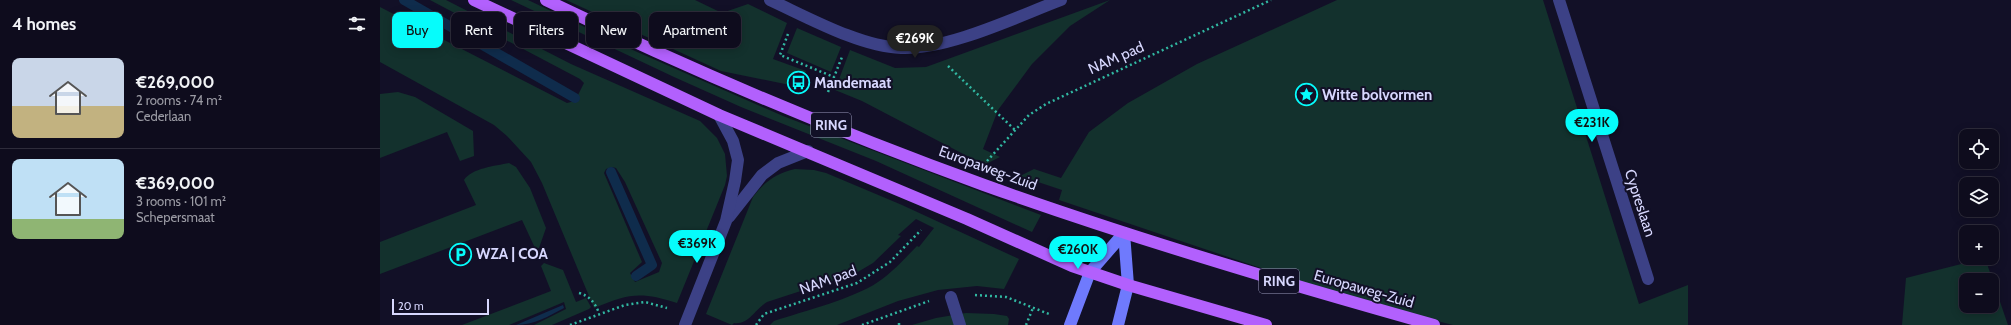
<!DOCTYPE html>
<meta charset="utf-8">
<style>
body{margin:0;font-family:Cabin,sans-serif;background:#1c1a2a;color:#f1f3f6;height:100vh;display:flex;flex-direction:column;font-size:15px;white-space:nowrap}
*{box-sizing:border-box;margin:0}
p{font-size:13px;color:#9b9ba4}
.icon{flex:none;width:22px;height:22px;fill:none;stroke:currentColor;stroke-width:2;stroke-linecap:round;stroke-linejoin:round}
.map{position:relative;flex:1;overflow:hidden}
.details{display:flex;flex-direction:column;background:#0e0c1d;width:380px}
.details>*{flex:none}
.guide{position:absolute;left:12px;top:12px;width:380px;height:36px;display:flex;gap:8px}
.buttons{position:absolute;left:1579px;top:129px;display:grid;gap:8px}
.buttons a{display:grid;place-items:center;width:40px;height:40px;border-radius:8px;background:#0e0c1d;box-shadow:0 2px 10px #0003,0 0 0 1px #2e2c3b;font-size:20px}
.scale{position:absolute;left:12px;bottom:10px;width:97px;box-sizing:border-box;padding-left:4px;border:2px solid #d7d7fe;border-top:0;font-size:11px;line-height:14px;white-space:nowrap;color:#d7d7fe;-webkit-text-stroke:3px #121027;paint-order:stroke}
.price{position:absolute;translate:-50% -34px;padding:0 9px;border-radius:14px;background:#06fcfb;color:#111;font-size:13px;line-height:26px;filter:drop-shadow(0 1px 2px #0008)}
.price::after{content:'';position:absolute;left:50%;top:24px;width:12px;height:9px;margin-left:-6px;background:inherit;clip-path:polygon(0 0,100% 0,50% 100%)}
.price.active{background:#222;color:#fff}
ul{padding:0;list-style:none}
li{display:flex;align-items:center;gap:12px;height:100px;padding:0 12px}
li+li{border-top:1px solid #2e2c3b}
li span{display:grid;place-items:center;flex:none;width:112px;height:80px;border-radius:8px;color:#555}
li>.icon{margin-inline-start:auto}
span .icon{width:48px;height:48px;fill:#fffc;stroke-width:1}
li b{font-size:17px}
h2{display:flex;justify-content:space-between;align-items:center;height:48px;padding:0 12px;font-size:17px}
.chip{padding:0 14px;border-radius:8px;background:#0e0c1d;box-shadow:0 2px 10px #0003,0 0 0 1px #2e2c3b;font-size:14px;line-height:36px}
.chip.active{background:#06fcfb;color:#111}
main{display:flex;flex:1;min-height:0}
.map>svg:first-child{display:block}
</style>
<main>
<section class="details">
<h2>4 homes<svg class="icon" aria-label="filters" viewBox="0 0 24 24"><path d="M4 7h16M4 17h16"/><circle cx="9" cy="7" r="2"/><circle cx="15" cy="17" r="2"/></svg></h2>
<ul>
<li><span style="background:linear-gradient(#c9d6e8 60%,#c2b280 0)"><svg class="icon" aria-label="home" viewBox="0 0 24 24"><path d="M3 11l9-7 9 7M6 9v11h12V9"/></svg></span><div><b>€269,000</b><p>2 rooms · 74 m²</p><p>Cederlaan</p></div></li>
<li><span style="background:linear-gradient(#bfe0f5 75%,#8fb573 0)"><svg class="icon" aria-label="home" viewBox="0 0 24 24"><path d="M3 11l9-7 9 7M6 9v11h12V9"/></svg></span><div><b>€369,000</b><p>3 rooms · 101 m²</p><p>Schepersmaat</p></div></li>
</ul>
</section>
<div class="map">
<svg width="1631" height="325" viewBox="0 0 1631 325">
<rect width="100%" height="100%" fill="#121027"/>
<g fill="#13312d" fill-rule="evenodd">
<path d="M50,0H66L191,64L320,121L337,138L345,154L347,176L345,185L297,303C260,291 248,294 214,308L162,183L151,162L127,136L114,125L0,62V7L187,103L195,101L204,83L200,79ZM232,167L236,168L245,182L282,263L279,272L255,282L250,273L262,262L224,173L226,169Z"/>
<polygon points="131,0 148,0 255,51 403,116 661,215 652,232 496,161 361,107 294,77"/>
<polygon points="186,0 315,0 342,13 368,4 407,23 393,59 426,71 423,78 418,76 415,84 410,83 410,85 341,71"/>
<polygon points="730,0 690,26 652,64 618,110 603,149 620,157 606,164 591,158 482,101 455,90 470,50 515,68 546,67"/>
<polygon points="957,0 1163,0 1259,304 1308,285 1308,325 1073,325 982,302 679,200 682,190 640,176 654,169 681,178 709,132 748,103 817,64"/>
<polygon points="417,28 461,47 451,72 407,53"/>
<polygon points="18,92 35,97 93,131 94,156 80,161 67,132 0,158 0,94"/>
<path d="M129,163L136,167L150,188L166,228L159,248H155L142,220L0,274V242L96,205L84,180C92,168 115,166 129,163Z"/>
<path d="M415,169L434,170L446,173L522,205L639,259L624,289L597,286L558,290L518,301L457,325H390L394,321C424,311 473,299 498,282C513,272 525,258 537,246L539,247L554,228L536,219L518,235L521,236L493,263L476,273L387,302C375,309 369,325 354,323L352,325L326,314L373,197C384,182 397,173 415,169Z"/>
<path d="M1605,258L1628,325H1522L1526,278ZM1586,280H1612V306H1586Z"/>
<polygon points="164,263 183,270 196,302 206,298 211,307 209,309 172,325 154,325 186,309 184,302 129,325 82,325 171,291 161,266"/>
<polygon points="586,313 614,314 627,316 629,319 628,325 532,325 556,318"/>
</g>
<path fill="#0f2c4c" d="M183,305L184,308C169,316 154,325 136,325Z"/>
<g fill="none" stroke-linecap="round" stroke-linejoin="round">
<g stroke="#0f2c4c" stroke-width="10">
<polyline points="24,0 195,98"/>
<polyline points="231,172 272,265 256,276"/>
</g>
<g stroke="#31b8a2" stroke-width="2.5" stroke-dasharray="2 3" stroke-linecap="butt">
<polyline points="408,34 400,55 454,77"/>
<polyline points="568,66 635,130"/>
<polyline points="448,92 462,57"/>
<polyline points="607,161 649,115 666,104 891,0"/>
<path d="M199,293C210,296 215,303 219,313"/>
<polyline points="595,295 626,297 669,314"/>
<polyline points="190,325 245,305 265,302 287,308"/>
<polyline points="376,325 384,314 477,283 510,262 541,230"/>
<polyline points="482,325 549,301"/>
<polyline points="519,325 519,323"/>
<polyline points="646,325 653,308"/>
</g>
<polyline stroke="#3c4186" stroke-width="12" points="571,297 580,325"/>
<g stroke="#3c4186" stroke-width="12">
<path d="M390,0C427,17 481,47 521,48C568,50 636,17 681,0"/>
<polyline points="1179,0 1268,279"/>
<polyline points="349,217 382,175 398,163 428,151"/>
<polyline points="305,325 346,221 355,181 358,160 353,141 339,115"/>
</g>
<g stroke="#6f7afd" stroke-width="12">
<polyline points="690,325 710,272 744,233"/>
<polyline points="738,325 748,285 744,233"/>
</g>
<g stroke="#b260fd" stroke-width="12">
<polyline points="94,0 339,115 587,219 692,266 748,285 886,325"/>
<path d="M166,0C309,69 455,131 604,185C752,238 903,283 1054,325"/>
</g>
</g>
<defs>
<symbol id="bus-ring" viewBox="-11 -11 22 22"><circle r="9.5" fill="#121027" stroke="#06fcfb" stroke-width="1.5"/><path d="M-5-6H5V4H4V6H2V4H-2V6H-4V4H-5ZM-3.5-4V0h7V-4ZM-3.5 1.2v1.5H-2V1.2ZM2 1.2v1.5H3.5V1.2Z" fill="#06fcfb"/></symbol>
<symbol id="sight-ring" viewBox="-11 -11 22 22"><circle r="9.5" fill="#121027" stroke="#06fcfb" stroke-width="1.5"/><path d="M0-6L1.8-2.2L6-1.7L2.9 1.2L3.7 5.4L0 3.3L-3.7 5.4L-2.9 1.2L-6-1.7L-1.8-2.2Z" fill="#06fcfb"/></symbol>
<symbol id="parking-ring" viewBox="-11 -11 22 22"><circle r="9.5" fill="#121027" stroke="#06fcfb" stroke-width="1.5"/><path d="M-3.5-5.5H1a3.5 3.5 0 0 1 0 7H-1V5.5H-3.5ZM-1-3.4V-.6H.8a1.4 1.4 0 0 0 0-2.8Z" fill="#06fcfb"/></symbol>
</defs>
<g fill-rule="evenodd">
<use href="#bus-ring" x="406" y="70" width="25" height="25"/>
<use href="#sight-ring" x="914" y="82" width="25" height="25"/>
<use href="#parking-ring" x="68" y="242" width="25" height="25"/>
</g>
<g text-anchor="middle" stroke-width="4" stroke-linejoin="round" paint-order="stroke">
<g fill="#121027" stroke="#9c9bbe" stroke-width="1">
<rect x="431" y="113" width="40" height="24" rx="3"/>
<rect x="879" y="269" width="40" height="24" rx="3"/>
</g>
<g font-size="14" font-weight="bold" fill="#d7d7fe">
<text x="451" y="130">RING</text>
<text x="899" y="286">RING</text>
</g>
<g font-size="15" fill="#d7d7fe" stroke="#121027">
<text transform="translate(736 58) rotate(-24)" y="5">NAM pad</text>
<text transform="translate(608 168) rotate(20)" y="5">Europaweg-Zuid</text>
<text transform="translate(1260 203) rotate(72)" y="5">Cypreslaan</text>
<text transform="translate(448 280) rotate(-20)" y="5">NAM pad</text>
<text transform="translate(984 289) rotate(16)" y="5">Europaweg-Zuid</text>
</g>
<g font-size="15" font-weight="bold" fill="#d7d7fe" stroke="#121027" text-anchor="start">
<text x="434" y="88">Mandemaat</text>
<text x="942" y="100">Witte bolvormen</text>
<text x="96" y="259">WZA | COA</text>
</g>
</g>
</svg>
<div class="buttons">
<a><svg class="icon" aria-label="locate" viewBox="0 0 24 24"><circle cx="12" cy="12" r="6"/><path d="M12 2v4M12 18v4M2 12h4M18 12h4"/></svg></a>
<a><svg class="icon" aria-label="layers" viewBox="0 0 24 24"><path d="M12 4l9 5-9 5-9-5zM3 14l9 5 9-5"/></svg></a>
<a>+</a>
<a>−</a>
</div>
<div class="scale">20 m</div>
<b class="price active" style="left:535px;top:59px">€269K</b>
<b class="price" style="left:1212px;top:143px">€231K</b>
<b class="price" style="left:317px;top:264px">€369K</b>
<b class="price" style="left:698px;top:270px">€260K</b>
<div class="guide">
<a class="chip active">Buy</a>
<a class="chip">Rent</a>
<a class="chip">Filters</a>
<a class="chip">New</a>
<a class="chip">Apartment</a>
</div>
</div>
</main>
